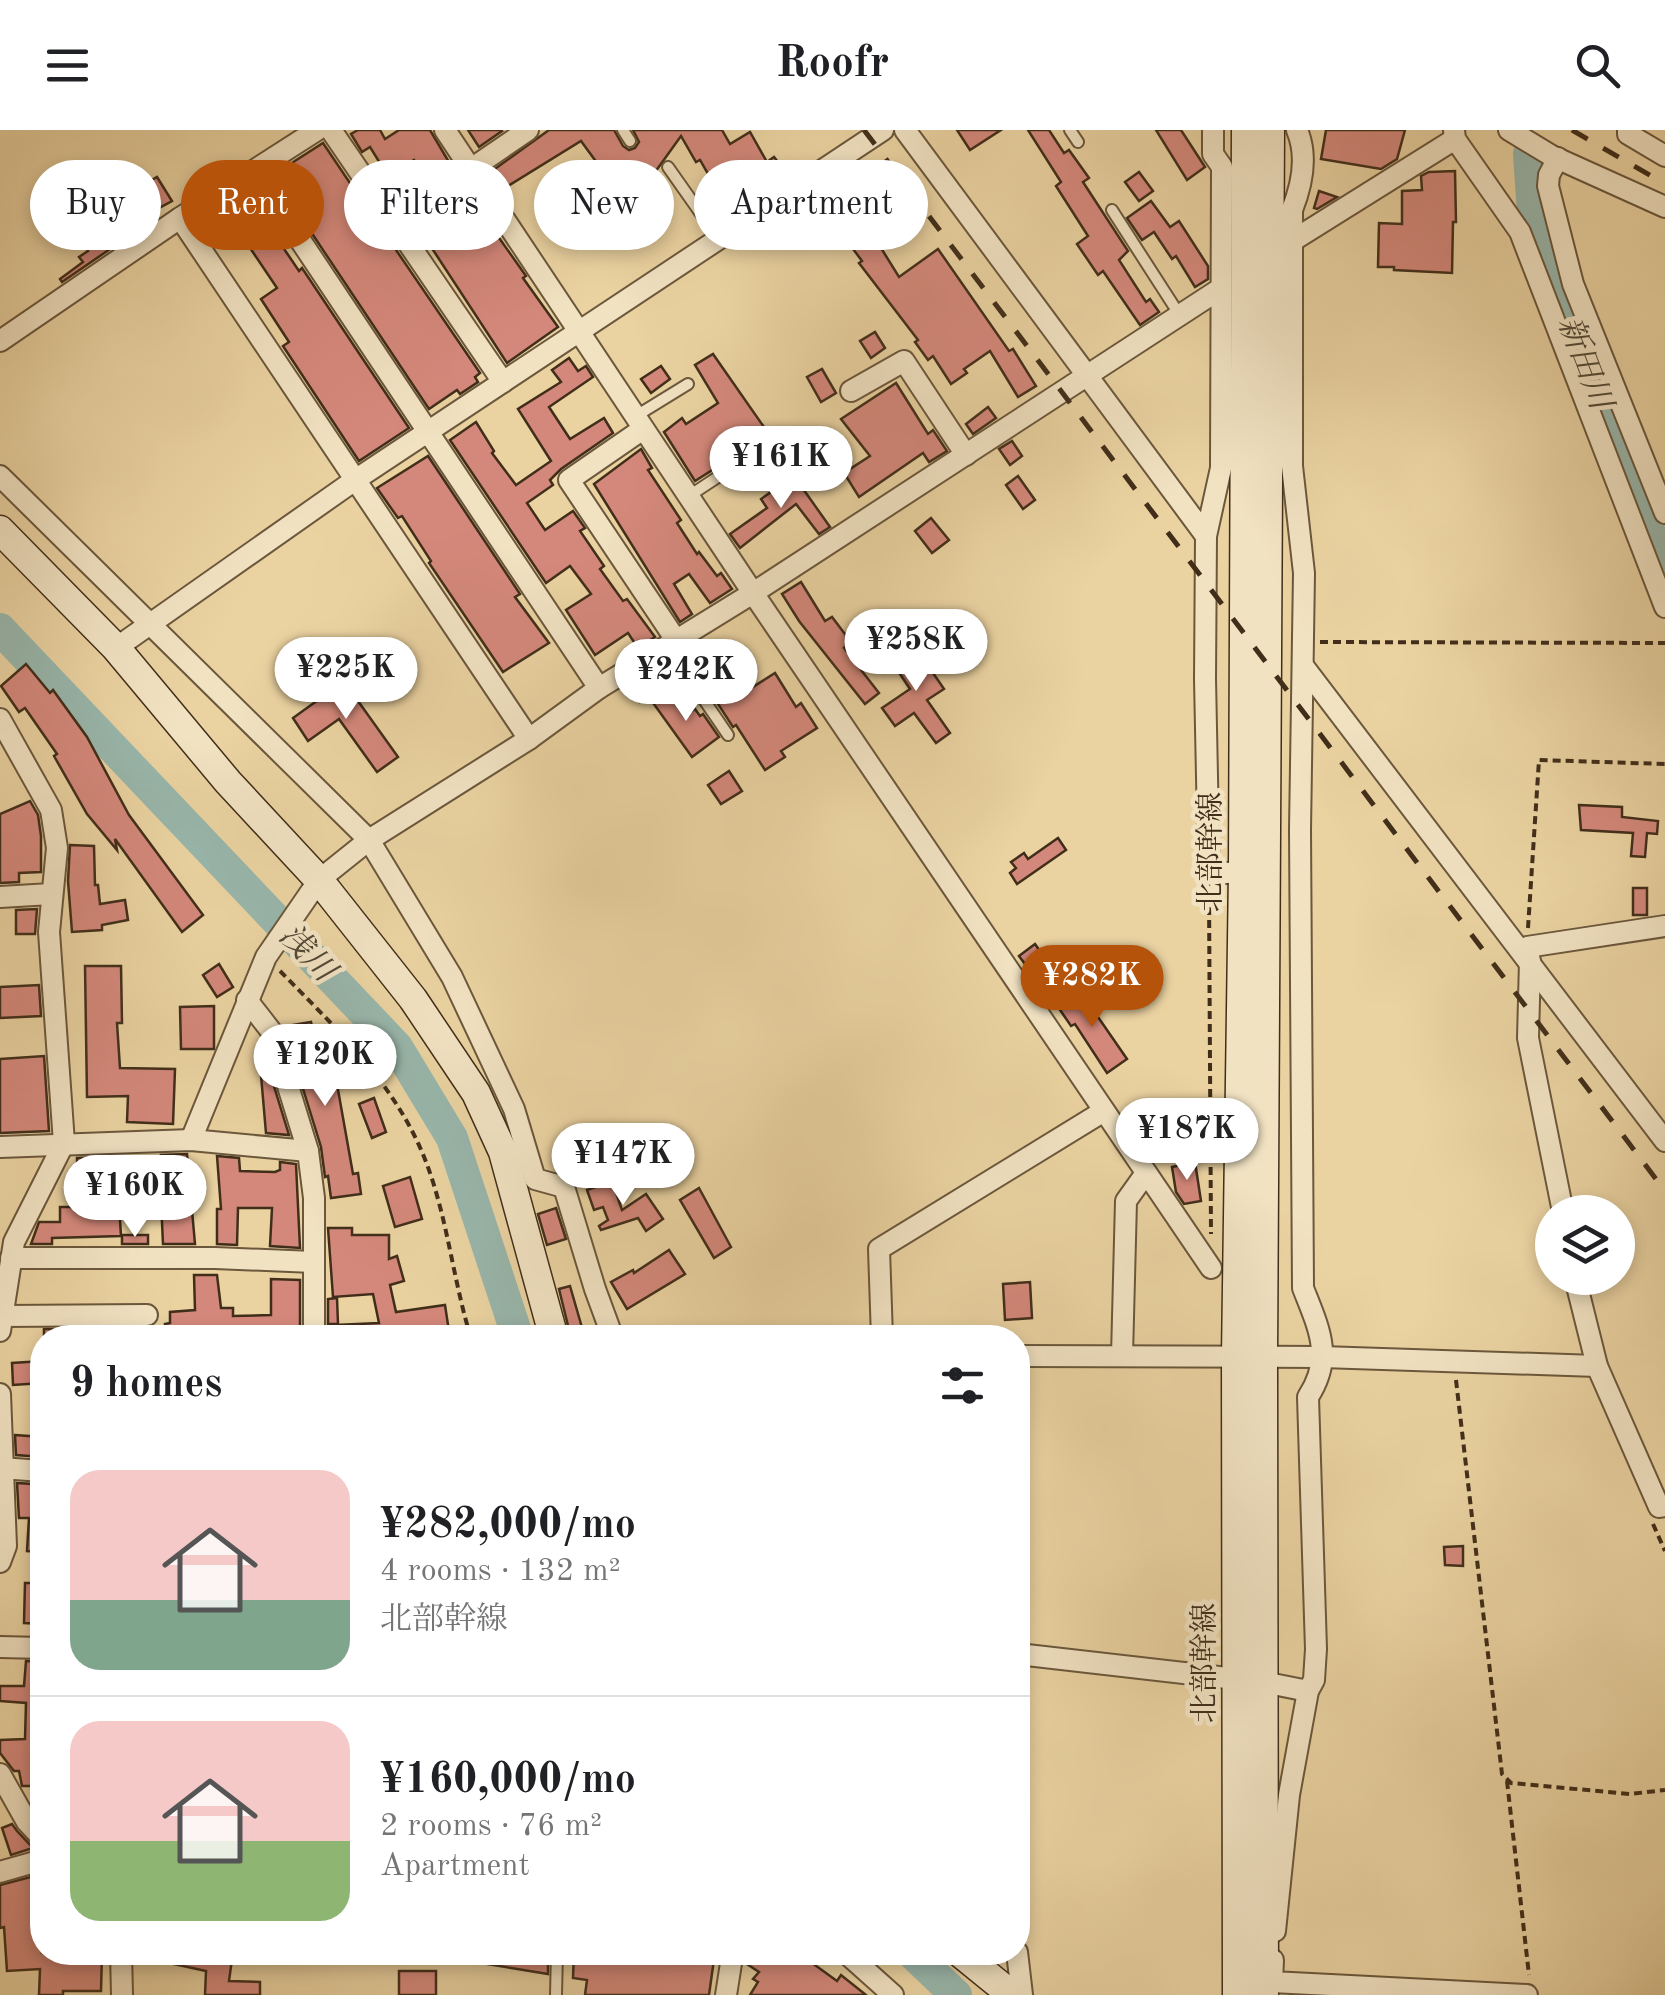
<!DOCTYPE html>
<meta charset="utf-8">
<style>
body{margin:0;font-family:"Old Standard TT","Noto Serif JP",serif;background:#f6f6f6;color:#202124;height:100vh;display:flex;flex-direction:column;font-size:38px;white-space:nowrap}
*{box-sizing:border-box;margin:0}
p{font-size:32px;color:#757577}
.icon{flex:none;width:55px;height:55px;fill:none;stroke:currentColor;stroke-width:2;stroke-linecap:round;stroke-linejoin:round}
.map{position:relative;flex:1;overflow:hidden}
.sheet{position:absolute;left:30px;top:1195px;width:1000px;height:640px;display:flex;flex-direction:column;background:#fff;border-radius:40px;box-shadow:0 5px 15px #0003}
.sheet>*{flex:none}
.hud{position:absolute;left:30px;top:30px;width:1000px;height:90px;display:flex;gap:20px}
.controls{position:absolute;left:1535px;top:1065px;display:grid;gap:20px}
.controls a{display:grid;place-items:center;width:100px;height:100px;border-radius:50%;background:#fff;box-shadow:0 5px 15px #0003;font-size:50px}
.price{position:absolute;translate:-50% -85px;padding:0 22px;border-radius:35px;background:#fff;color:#222;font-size:32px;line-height:65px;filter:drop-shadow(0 2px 5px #0008)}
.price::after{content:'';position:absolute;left:50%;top:60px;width:30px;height:22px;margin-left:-15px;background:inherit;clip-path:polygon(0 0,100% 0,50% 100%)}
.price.active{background:#b45309;color:#fff}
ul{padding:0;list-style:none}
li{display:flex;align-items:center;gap:30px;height:250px;padding:0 40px}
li+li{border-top:2px solid #e0e0e0}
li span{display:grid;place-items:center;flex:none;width:280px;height:200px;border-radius:30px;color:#555}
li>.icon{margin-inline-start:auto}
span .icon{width:120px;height:120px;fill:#fffc;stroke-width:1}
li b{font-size:42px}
h2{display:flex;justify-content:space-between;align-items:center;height:120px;padding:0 40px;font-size:42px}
.chip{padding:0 35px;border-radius:45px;background:#fff;box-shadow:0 5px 15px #0003;font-size:35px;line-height:90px}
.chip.active{background:#b45309;color:#fff}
header{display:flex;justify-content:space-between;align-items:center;height:130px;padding:0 40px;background:#fff;font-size:45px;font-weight:800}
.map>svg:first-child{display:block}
</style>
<header><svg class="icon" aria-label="menu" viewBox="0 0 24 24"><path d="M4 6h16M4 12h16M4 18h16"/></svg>Roofr<svg class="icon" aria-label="search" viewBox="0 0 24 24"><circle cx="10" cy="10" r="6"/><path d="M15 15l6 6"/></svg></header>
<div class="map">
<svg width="1665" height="1865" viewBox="0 0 1665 1865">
<rect width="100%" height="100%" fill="#ead2a1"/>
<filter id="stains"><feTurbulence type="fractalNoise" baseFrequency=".002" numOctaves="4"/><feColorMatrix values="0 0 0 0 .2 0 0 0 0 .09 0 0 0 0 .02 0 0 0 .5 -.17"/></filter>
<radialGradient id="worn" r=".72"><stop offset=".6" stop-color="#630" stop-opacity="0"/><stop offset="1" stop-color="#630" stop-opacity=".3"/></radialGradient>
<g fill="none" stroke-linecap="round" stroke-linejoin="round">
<g stroke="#98b6ab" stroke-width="32">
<polyline points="1529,24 1534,98 1665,435"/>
<polyline points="0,499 397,917 452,1008 518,1208"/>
<polyline points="911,1822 956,1865"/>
</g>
</g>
<g fill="#d4887b" stroke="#412e1a" stroke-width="2.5">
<polygon points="358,0 380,0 385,9 399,0 430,0 466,61 526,146 523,148 558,197 507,233 403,74 431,57 414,30 388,46 370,17 362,22 351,4"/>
<polygon points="468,0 501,0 502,1 479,17"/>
<polygon points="549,0 614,0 623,16 629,20 635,18 639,12 633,0 722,0 730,14 750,2 767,32 774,27 789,46 731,84 700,30 696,32 681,6 645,56 647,59 627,74 581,11 503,59 492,41"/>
<polygon points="957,0 1001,0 970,20"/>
<polygon points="1028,0 1049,0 1064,23 1069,20 1089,48 1083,52 1128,121 1119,130 1146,172 1150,169 1159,182 1140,195 1103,141 1098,145 1077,114 1088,106 1056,56 1061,52"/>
<polygon points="1156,0 1181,0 1205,37 1187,50"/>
<polygon points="1326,0 1405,0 1397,29 1381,39 1321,29"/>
<polygon points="323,13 358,65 356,66 376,98 379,95 480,243 475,247 478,252 460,264 457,260 429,279 273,45"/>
<polygon points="875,35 907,80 873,105 899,147 938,119 1009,221 1013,219 1036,256 1018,267 990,221 964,239 967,243 951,254 933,226 928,230 915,212 918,210 859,133 862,131 842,104 854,96 841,78 867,60 858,47"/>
<polygon points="1455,41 1456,92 1453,92 1452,143 1394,140 1394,137 1378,137 1379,93 1402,94 1402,61 1422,60 1421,46 1429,42"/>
<polygon points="1139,42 1153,61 1139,71 1125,52"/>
<polygon points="157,47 172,71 159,78 145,54"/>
<polygon points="1319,61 1337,67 1317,79 1314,78"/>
<rect x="77" y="62" width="20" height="18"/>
<polygon points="239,69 246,81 255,76 299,141 302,138 409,298 359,331 283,216 289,212 261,169 277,158 244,109 240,111 233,104 219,81"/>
<polygon points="1151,71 1170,97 1179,91 1208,136 1208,149 1195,157 1176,126 1172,129 1154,102 1142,110 1127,88"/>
<polygon points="800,78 811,92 786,110 775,95"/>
<polygon points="97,89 97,118 124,100 129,106 62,152 60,149 83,132 79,127 88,121 77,104"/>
<polygon points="875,202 885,218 871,228 860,211"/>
<polygon points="713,224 773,310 755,323 750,316 695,351 664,302 682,288 686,294 718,273 695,235"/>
<polygon points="569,228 578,241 586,236 593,247 549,277 570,309 604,288 613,303 561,339 550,350 553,355 527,373 545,400 573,381 585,398 580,401 604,436 600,439 623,471 627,469 655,507 638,518 628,503 595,525 566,480 591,464 570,436 546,453 544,450 450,310 476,292 494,321 492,323 516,355 551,331 518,279 561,252 552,240"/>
<polygon points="661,236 670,249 651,263 641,249"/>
<polygon points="822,239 836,263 821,272 807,247"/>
<polygon points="896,253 928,304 933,300 947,321 929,332 923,323 859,367 844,343 870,326 841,289"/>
<polygon points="988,277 996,288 973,304 966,294"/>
<polygon points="1012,311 1022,326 1010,335 999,319"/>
<polygon points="641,319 652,338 648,340 681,390 677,393 697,424 699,422 717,446 721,443 732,459 710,473 689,444 674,454 692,484 680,492 594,354"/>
<polygon points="428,326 520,464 515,467 549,513 503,542 429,433 431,431 402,386 398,388 377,358"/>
<polygon points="794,346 830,397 819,404 796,374 740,418 730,404 767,378 761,369"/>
<polygon points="1018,346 1035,370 1023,379 1006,355"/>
<polygon points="931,388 949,410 932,423 915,401"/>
<polygon points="801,452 825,491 832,487 851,512 844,518 879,563 865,574 799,491 782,464"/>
<polygon points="907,513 926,544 931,540 944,559 927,570 950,603 936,613 914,583 895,596 882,578 910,559 888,526"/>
<polygon points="26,534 50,563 53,560 87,607 129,685 203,785 182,802 115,709 117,720 87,684 54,626 57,624 25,578 19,582 1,556"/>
<polygon points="338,543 398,627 377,642 339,589 308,611 293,588 325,565 319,557"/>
<polygon points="775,543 796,577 801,573 817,598 781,621 785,627 765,640 736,595 733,597 718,574 726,569 716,553 728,545 740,565"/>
<polygon points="648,544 659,559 640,572 629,555"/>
<polygon points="665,559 684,586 695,579 700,586 703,584 719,607 692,627 651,570"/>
<polygon points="729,641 742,661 721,674 708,655"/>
<polygon points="30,671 38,685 41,706 41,742 19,743 19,752 0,753 0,684"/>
<polygon points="1579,675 1622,677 1622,687 1658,691 1657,704 1647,703 1645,727 1631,726 1633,703 1581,700"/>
<polygon points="1058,708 1066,720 1017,754 1010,743 1016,738 1011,732 1024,723 1028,729"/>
<polygon points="70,715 94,716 95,755 98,755 100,774 125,770 128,790 102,795 102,800 72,802 68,751"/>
<rect x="1633" y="758" width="14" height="27"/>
<polygon points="37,779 35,804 16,804 16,780"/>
<polygon points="1035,814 1044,827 1028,838 1019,826"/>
<polygon points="219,834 233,857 217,867 203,845"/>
<polygon points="85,836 121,836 122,893 117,893 120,938 175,939 173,994 127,992 128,966 87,967"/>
<polygon points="39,855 41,886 0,888 0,857"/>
<polygon points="1078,858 1127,929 1107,943 1075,894 1071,896 1056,874"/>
<polygon points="214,876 214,919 181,919 180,877"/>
<polygon points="311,892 314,907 322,905 327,928 332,926 353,1044 358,1043 361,1064 331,1068 328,1046 325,1047 321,1017 287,907 295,905 293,895"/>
<polygon points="259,922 264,924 289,1005 266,1003"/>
<polygon points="44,926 49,1001 0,1003 0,929"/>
<polygon points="374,968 386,1002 372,1008 359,974"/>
<polygon points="187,1024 195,1114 163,1114 161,1070 119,1073 121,1106 52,1108 52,1114 31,1114 39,1092 60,1092 60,1077 78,1077 77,1028 106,1027 106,1044 162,1040 161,1025"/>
<polygon points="217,1026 239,1028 240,1041 275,1042 280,1040 280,1032 296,1034 300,1118 270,1116 272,1078 238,1078 237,1115 217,1114 217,1079 221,1079"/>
<polygon points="1195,1032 1201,1071 1184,1074 1176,1062 1172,1037"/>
<polygon points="410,1047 422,1089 395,1097 383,1056"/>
<polygon points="612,1051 622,1080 646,1064 663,1089 646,1101 638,1088 601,1100 599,1096 608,1090 603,1077 594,1080 587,1060"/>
<polygon points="699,1058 731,1117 714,1128 680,1070"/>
<polygon points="556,1078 566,1109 547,1115 538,1084"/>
<polygon points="328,1098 352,1098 352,1105 389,1105 389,1129 397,1126 404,1151 390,1155 396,1182 445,1175 450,1208 336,1208 336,1195 379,1193 373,1164 333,1167"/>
<rect x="122" y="1105" width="26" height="9"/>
<polygon points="669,1120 685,1144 627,1179 611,1152 633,1140 634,1143"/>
<polygon points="194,1145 217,1145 221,1178 233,1178 233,1186 271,1185 271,1149 300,1150 300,1208 276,1208 275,1203 245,1208 166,1208 165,1194 170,1193 170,1182 195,1180"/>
<polygon points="1030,1152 1032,1188 1005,1190 1003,1154"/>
<polygon points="570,1156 585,1208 571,1208 559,1159"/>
<polygon points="337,1168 338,1194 328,1194 328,1169"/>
<polygon points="44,1199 124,1199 125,1208 44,1208"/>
<polygon points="42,1231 42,1253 13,1255 12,1233"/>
<polygon points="15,1305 42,1307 42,1327 16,1325"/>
<polygon points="17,1353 33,1354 33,1365 42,1365 42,1422 27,1421 29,1388 19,1388"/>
<polygon points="1463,1416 1463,1436 1445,1435 1444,1417"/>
<polygon points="25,1453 42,1453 42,1494 24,1493"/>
<polygon points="26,1531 42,1532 42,1656 22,1656 19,1641 14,1641 0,1623 0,1610 25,1609 26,1573 0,1571 0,1556 24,1556"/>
<polygon points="12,1694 17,1701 33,1718 11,1725 2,1698"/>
<polygon points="42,1744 42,1823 102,1823 101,1861 63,1861 63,1865 39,1865 40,1839 7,1841 4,1797 0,1798 0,1755"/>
<polygon points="152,1822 233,1822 229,1851 260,1852 260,1865 205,1865 206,1841 151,1829"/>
<polygon points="470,1822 548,1822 548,1844 469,1831"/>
<polygon points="574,1822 715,1822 709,1865 585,1865 587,1850 573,1848"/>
<polygon points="754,1822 767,1828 771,1822 797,1822 837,1851 841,1845 866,1865 750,1865 758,1852 753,1849 759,1842 747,1834"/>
<rect x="399" y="1841" width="37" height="24"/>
</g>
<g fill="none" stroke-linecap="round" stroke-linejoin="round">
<defs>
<g id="lane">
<polyline points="623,0 630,11"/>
<polyline points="1070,0 1078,12"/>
<polyline points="668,37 718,108"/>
<polyline points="1112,80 1179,184"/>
<polyline points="636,286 688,254"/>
<polyline points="689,366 736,335"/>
<polyline points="668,517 728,605"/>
<polyline points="556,1865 557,1822"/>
</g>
<g id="street">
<polyline points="331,0 503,252"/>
<polyline points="445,0 753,463 1211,1138"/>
<polyline points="905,0 1206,406"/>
<polyline points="1213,0 1213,24 1222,37 1221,338 1206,406 1205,549 1209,744 1243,742"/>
<polyline points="1454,0 1455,9 1520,102 1665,477"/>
<polyline points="1509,0 1552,26 1665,77"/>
<polyline points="1628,0 1628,4 1665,26"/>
<polyline points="1558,28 1549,45 1548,56 1573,154 1665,383"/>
<polyline points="471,39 528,0"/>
<polyline points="254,41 599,558"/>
<polyline points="180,88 529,609"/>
<polyline points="1292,111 1455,9"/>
<polyline points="0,211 180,88 317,0"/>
<polyline points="851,261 904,231 966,325"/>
<polyline points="643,299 569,350 676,510"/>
<polyline points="0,346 369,710 452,847 514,979 535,1049 564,1057 595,1159 613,1208"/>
<polyline points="116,518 355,350 883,0"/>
<polyline points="1304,537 1665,1011"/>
<polyline points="0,589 51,680 57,718 49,802 64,1013 14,1112 0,1201"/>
<polyline points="0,767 51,764"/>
<polyline points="247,870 271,901 308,1021"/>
<polyline points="191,1010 266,827 319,750 369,710 529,609 599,558 753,463 1220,159"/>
<polyline points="0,1017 191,1010 308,1021 314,1068 314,1208"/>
<polyline points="1563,1082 1528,908 1530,831 1527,817 1665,796"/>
<polyline points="11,1128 215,1128 314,1132"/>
<polyline points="1575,1148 1597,1236 1659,1377 1665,1376"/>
<polyline points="2,1186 147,1185"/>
<polyline points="882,1208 879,1119 1104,981"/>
<polyline points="1018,1226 1322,1227 1597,1236"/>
<polyline points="1122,1226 1126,1071 1146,1043"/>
<polyline points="0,1264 6,1416 0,1432"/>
<polyline points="1,1338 42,1341"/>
<polyline points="0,1517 42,1518"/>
<polyline points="1018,1524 1236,1549"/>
<polyline points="1263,1552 1308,1561"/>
<polyline points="0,1644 27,1692 42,1708"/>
<polyline points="0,1742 42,1730"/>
<path d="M1275,1801L1289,1665L1308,1561L1314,1550L1316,1519L1308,1267C1334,1227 1319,1199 1303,1158L1300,700L1304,443L1292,336V80C1302,55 1308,26 1297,0"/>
<polyline points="121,1822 122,1865"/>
<polyline points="845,1822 893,1865"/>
<polyline points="1017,1822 1022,1865"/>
<polyline points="1273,1830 1272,1852 1527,1865"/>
<polyline points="726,1865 732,1827 729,1822"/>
</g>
<g id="secondary">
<polyline points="0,400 116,518 228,652 319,750 413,869 476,963 503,1022 554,1208"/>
<polyline points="959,1822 1012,1865"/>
<polyline points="1237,1865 1236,1226 1243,742 1246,0"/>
<polyline points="1264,1865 1263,1228 1270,0"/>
</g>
</defs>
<use href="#lane" stroke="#6b573c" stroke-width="14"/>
<use href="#street" stroke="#6b573c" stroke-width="24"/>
<use href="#secondary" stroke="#412e1a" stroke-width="31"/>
<g stroke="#412e1a" stroke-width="4" stroke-dasharray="8 5" stroke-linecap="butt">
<polyline points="1320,512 1665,513"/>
<polyline points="1209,764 1211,1104"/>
<polyline points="1528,798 1539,630 1665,634"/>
<path d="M280,841C333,895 392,951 422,1022C447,1081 452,1147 471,1208"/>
<polyline points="1456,1250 1502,1644 1511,1653 1630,1664 1665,1660"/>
<polyline points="1653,1394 1665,1421"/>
<polyline points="1507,1651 1529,1845"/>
</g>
<use href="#lane" stroke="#f1e2c2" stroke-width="10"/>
<use href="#street" stroke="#f1e2c2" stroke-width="20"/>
<use href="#secondary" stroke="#f1e2c2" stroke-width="28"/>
<g stroke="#412e1a" stroke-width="5" stroke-dasharray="18 18" stroke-linecap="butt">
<polyline points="864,0 1665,1061"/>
<polyline points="1572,0 1665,54"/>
</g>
</g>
<g text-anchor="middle" stroke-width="9" stroke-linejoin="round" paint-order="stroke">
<g font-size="30" fill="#412e1a" stroke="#f1e2c2">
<text transform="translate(1210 722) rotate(-90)" y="10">北部幹線</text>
<text transform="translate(1204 1533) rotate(-90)" y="10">北部幹線</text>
</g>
<g font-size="32" font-style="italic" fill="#524937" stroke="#f1e2c2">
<text transform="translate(1586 232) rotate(69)" y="11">新田川</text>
<text transform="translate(308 822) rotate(46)" y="11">浅川</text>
</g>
</g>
<rect width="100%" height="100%" filter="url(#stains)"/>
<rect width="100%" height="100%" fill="url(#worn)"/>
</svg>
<div class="controls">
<a><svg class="icon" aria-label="layers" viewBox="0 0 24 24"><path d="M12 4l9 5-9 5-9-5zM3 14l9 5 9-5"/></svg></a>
</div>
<b class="price" style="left:781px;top:381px">¥161K</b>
<b class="price" style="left:916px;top:564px">¥258K</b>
<b class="price" style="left:346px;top:592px">¥225K</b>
<b class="price" style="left:686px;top:594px">¥242K</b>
<b class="price active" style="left:1092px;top:900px">¥282K</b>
<b class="price" style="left:325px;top:979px">¥120K</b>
<b class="price" style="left:1187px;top:1053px">¥187K</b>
<b class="price" style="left:623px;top:1078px">¥147K</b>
<b class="price" style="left:135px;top:1110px">¥160K</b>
<div class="hud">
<a class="chip">Buy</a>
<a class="chip active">Rent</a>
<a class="chip">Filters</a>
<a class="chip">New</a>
<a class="chip">Apartment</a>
</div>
<section class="sheet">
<h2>9 homes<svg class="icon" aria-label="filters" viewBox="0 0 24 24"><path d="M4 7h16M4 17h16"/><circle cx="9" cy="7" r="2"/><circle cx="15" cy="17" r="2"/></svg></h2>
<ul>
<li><span style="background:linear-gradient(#f6c9c9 65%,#7fa58c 0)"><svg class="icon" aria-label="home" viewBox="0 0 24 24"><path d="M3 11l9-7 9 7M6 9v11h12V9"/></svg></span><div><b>¥282,000/mo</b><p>4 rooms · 132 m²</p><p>北部幹線</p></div></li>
<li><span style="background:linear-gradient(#f6c9c9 60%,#8fb573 0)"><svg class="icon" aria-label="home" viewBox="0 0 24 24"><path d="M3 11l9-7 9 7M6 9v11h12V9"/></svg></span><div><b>¥160,000/mo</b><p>2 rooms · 76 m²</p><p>Apartment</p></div></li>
</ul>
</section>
</div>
